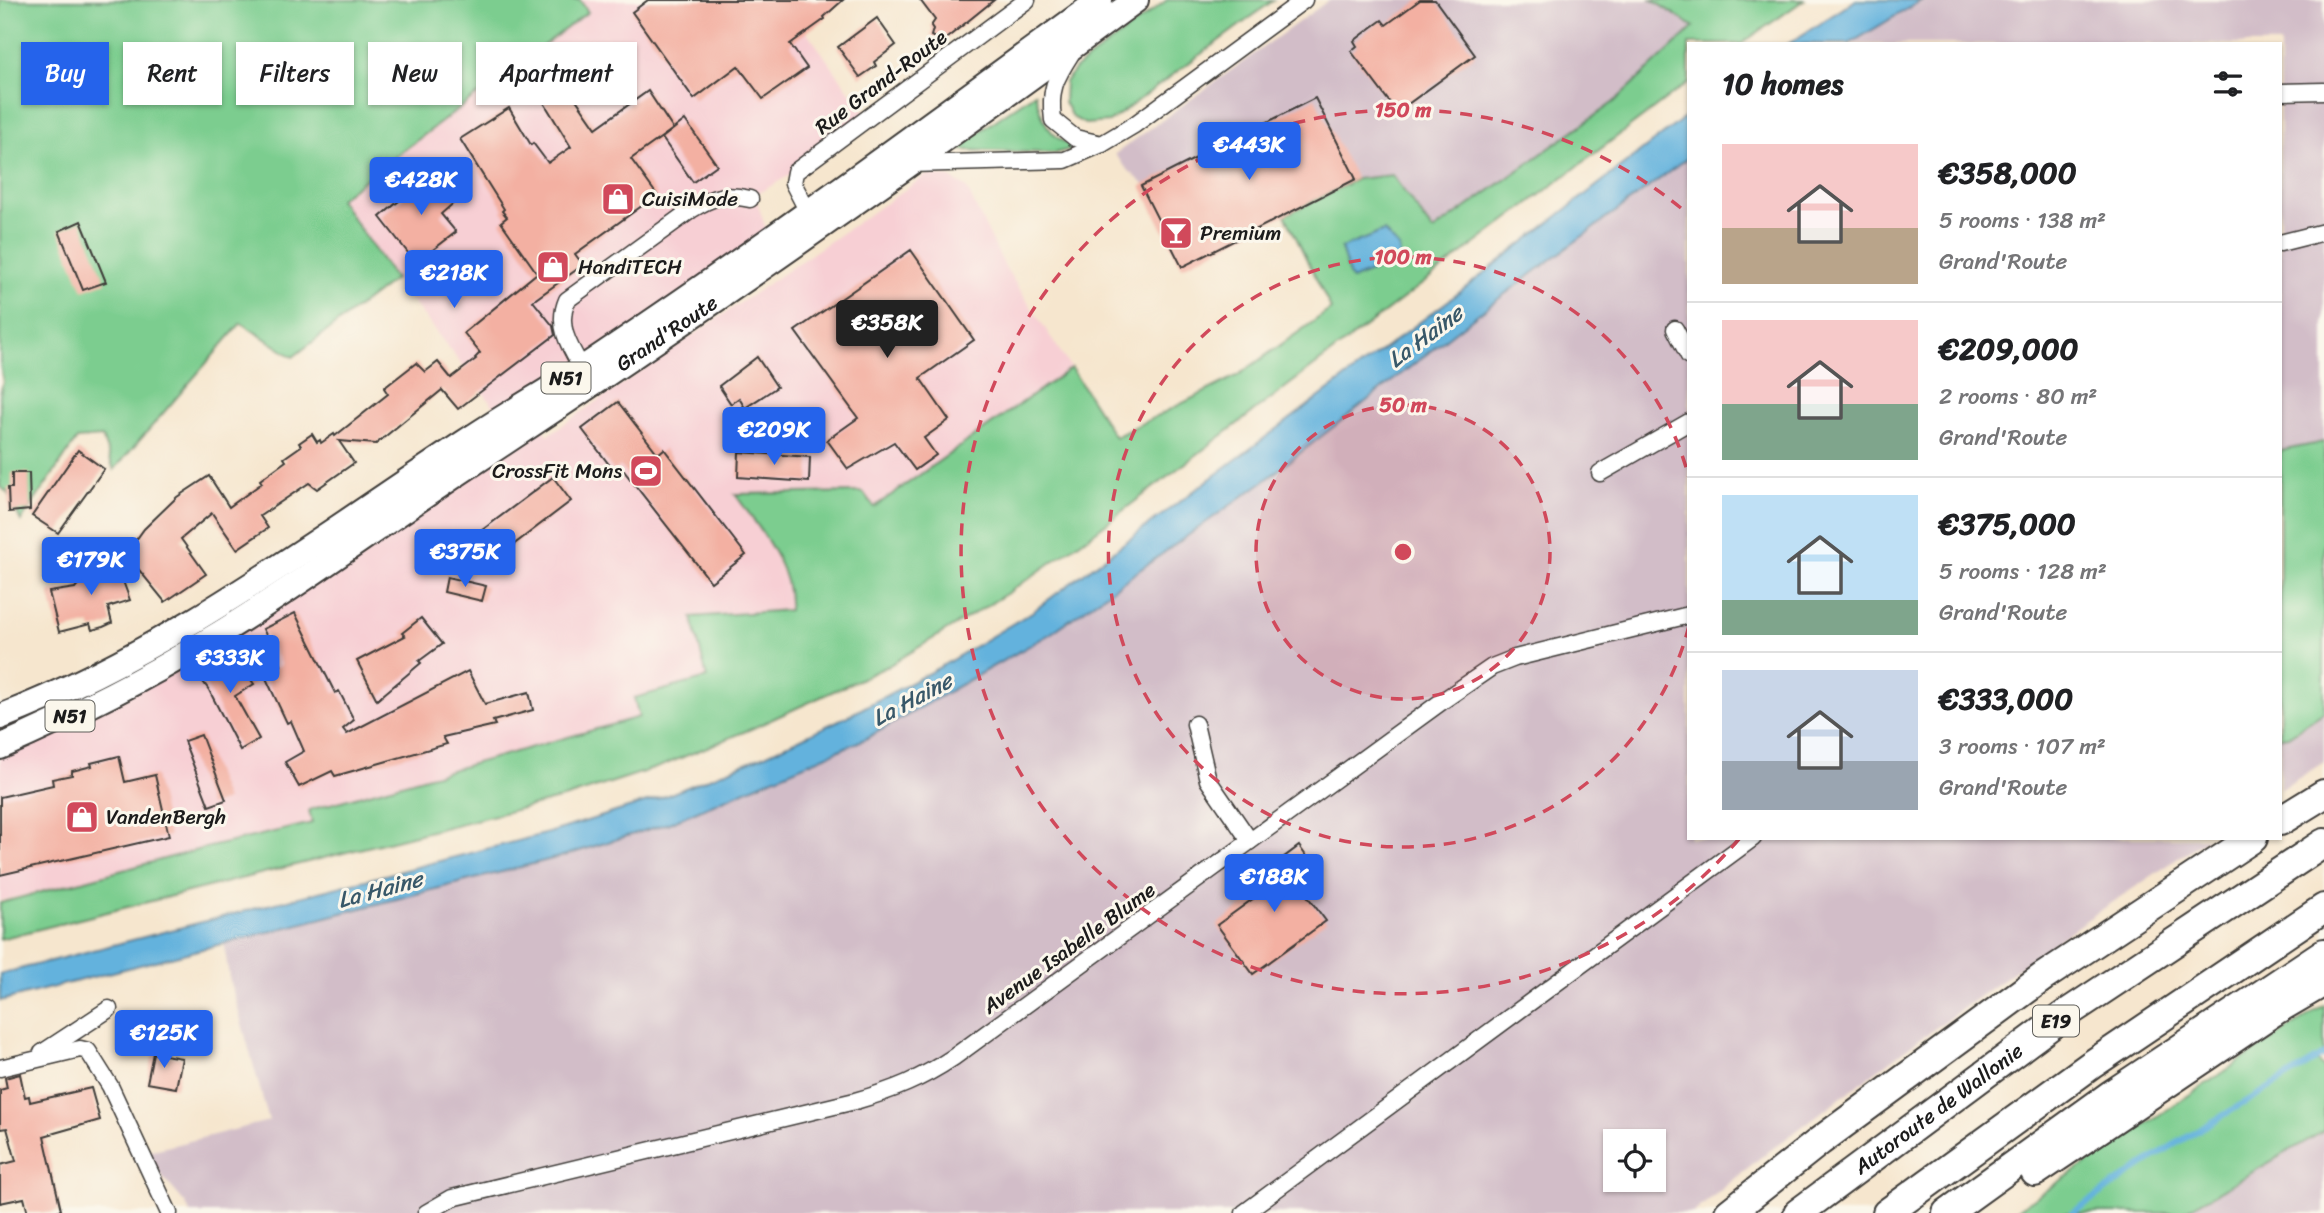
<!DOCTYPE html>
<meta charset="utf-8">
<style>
body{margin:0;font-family:Sriracha,sans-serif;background:#f2f2f2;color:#202124;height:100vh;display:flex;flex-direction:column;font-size:26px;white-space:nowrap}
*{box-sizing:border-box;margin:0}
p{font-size:23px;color:#757577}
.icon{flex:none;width:38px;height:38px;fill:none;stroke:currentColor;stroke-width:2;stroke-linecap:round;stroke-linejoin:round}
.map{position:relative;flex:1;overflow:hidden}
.sheet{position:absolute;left:1687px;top:42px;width:595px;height:798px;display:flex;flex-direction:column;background:#fff;border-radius:0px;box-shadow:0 2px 5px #0004}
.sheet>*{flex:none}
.banner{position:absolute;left:21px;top:42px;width:665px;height:63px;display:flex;gap:14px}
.tools{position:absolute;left:1603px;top:1129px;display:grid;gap:14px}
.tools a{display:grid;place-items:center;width:63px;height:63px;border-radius:0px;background:#fff;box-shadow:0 2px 5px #0004;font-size:35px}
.price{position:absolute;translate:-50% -60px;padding:0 16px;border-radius:7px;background:#2563eb;color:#fff;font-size:23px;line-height:46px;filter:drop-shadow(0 2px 4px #0008)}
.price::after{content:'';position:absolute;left:50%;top:42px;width:21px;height:16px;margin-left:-10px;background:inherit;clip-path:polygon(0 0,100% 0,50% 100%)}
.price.current{background:#222;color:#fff}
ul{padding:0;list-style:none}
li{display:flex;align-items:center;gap:21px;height:175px;padding:0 35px}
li+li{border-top:2px solid #e0e0e0}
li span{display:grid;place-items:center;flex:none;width:196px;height:140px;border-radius:0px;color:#555}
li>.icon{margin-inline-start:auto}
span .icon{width:84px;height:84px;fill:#fffc;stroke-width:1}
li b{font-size:30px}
h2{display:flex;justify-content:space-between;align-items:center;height:84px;padding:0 35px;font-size:30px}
.pill{padding:0 24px;border-radius:0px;background:#fff;box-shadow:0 2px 5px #0004;font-size:24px;line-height:63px}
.pill.current{background:#2563eb;color:#fff}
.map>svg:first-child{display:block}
</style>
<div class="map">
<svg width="2324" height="1213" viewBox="0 0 2324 1213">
<rect width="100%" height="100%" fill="#fbf7ec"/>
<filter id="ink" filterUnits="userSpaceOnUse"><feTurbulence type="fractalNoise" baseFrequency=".0143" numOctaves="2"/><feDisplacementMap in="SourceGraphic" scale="14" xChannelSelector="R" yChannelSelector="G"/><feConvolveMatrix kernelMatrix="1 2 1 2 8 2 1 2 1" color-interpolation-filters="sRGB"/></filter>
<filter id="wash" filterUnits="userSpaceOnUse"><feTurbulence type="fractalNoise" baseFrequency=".00686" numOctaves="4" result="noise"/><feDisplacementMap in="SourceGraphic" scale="28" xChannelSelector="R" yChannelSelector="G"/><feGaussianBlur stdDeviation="1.57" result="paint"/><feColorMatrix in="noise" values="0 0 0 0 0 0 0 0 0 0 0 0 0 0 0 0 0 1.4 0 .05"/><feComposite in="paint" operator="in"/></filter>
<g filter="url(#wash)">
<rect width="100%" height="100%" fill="#f6e6ce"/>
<g fill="#f7cfd4">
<polygon points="580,0 784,0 869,118 795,172 755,195 769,239 503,418 395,279 339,199 588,12"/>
<polygon points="928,174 948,177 966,187 1005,267 1071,368 874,507 735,495 769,542 790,591 789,610 692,617 707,678 634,698 640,717 309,810 312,823 0,901 0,732 123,678 221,621 538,421 548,435"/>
</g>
<g fill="#d2bdc8" fill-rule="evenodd">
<polygon points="1329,0 1652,0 1695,27 1614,102 1433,232 1392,175 1357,179 1183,265 1144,184 1127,169 1115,154"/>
<polygon points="1922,0 2324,0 2324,762 2280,790 2280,44 1849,44"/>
<path d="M1689,157V838H2208L2082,923L1906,1049L1760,1158L1693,1213H190L186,1204L142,1153L269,1121L229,977L224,943L559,857L669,823L865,739L1050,634L1267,478L1474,317ZM1615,1141H1654V1180H1615Z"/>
<polygon points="2316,1060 2324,1069 2324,1213 2012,1213"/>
</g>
<g fill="#7bcd8f" stroke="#4c7456" stroke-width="2">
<polygon points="0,0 580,0 588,12 339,199 395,279 293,357 241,323 114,470 102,437 77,439 21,521 7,492 0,487 0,395 3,382 0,362"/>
<polygon points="1167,0 1274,0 1109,122 1085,124 1072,117 1064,102 1065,82 1075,69"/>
<path d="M1652,0H1804L1741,44H1689V82L1096,531L1011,591L888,666L751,729L659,767L567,797L0,939V903L201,849L312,823L309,810L639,717L634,698L707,678L692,617L789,610C792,566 759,528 735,494L863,492L874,507L1071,368L1115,437L1237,376L1331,309L1285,215L1357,179L1392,175L1433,231L1614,102L1694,27Z"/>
<path d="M1035,93C1042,121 1048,135 1074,148L1056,153L962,150L960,145Z"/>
<polygon points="2324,442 2324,712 2288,736 2280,737 2280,451"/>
<polygon points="2324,1005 2324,1055 2316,1060 2324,1069 2324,1131 2181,1213 2012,1213"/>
</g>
<g fill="#63b2dd" stroke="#40677c" stroke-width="2">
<polygon points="1856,0 1922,0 1849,44 1788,44"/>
<polygon points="1689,114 1689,157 1474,317 1267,479 1050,634 865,739 669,823 560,857 0,1001 0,974 552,832 663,797 765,755 850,715 940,667 1032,612 1456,295"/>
<polygon points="1384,231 1399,248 1400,256 1396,261 1352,280 1350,278 1341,248"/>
</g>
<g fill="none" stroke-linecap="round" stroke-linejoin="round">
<polyline stroke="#63b2dd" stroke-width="6" points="2072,1213 2167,1149 2324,1055"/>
</g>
<g id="blocks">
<g fill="#f3b0a2">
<polygon points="648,0 843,0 824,17 825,19 790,44 807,68 763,99 738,66 694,99 632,12"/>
<polygon points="920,0 994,0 942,42 931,36 933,29 931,26 935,20"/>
<polygon points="1420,0 1435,0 1475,55 1397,112 1351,51 1357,46 1354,41 1371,28 1382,20 1386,25"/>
<polygon points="877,18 896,45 874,62 876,66 860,77 838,47"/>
<polygon points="566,85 596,128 648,91 673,129 631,159 657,195 575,254 583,265 533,301 553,326 555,335 458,409 442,390 376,444 339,441 354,463 317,489 309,483 260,516 268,528 237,549 212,513 181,539 206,574 165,602 126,554 144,529 177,497 209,476 229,507 262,483 260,480 286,461 284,458 301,446 299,443 312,434 317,442 320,440 321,443 334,434 335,436 388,394 384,388 416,363 425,372 438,362 451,378 476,359 475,358 480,353 464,333 537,273 501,222 507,217 502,211 504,209 460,139 509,108 531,145 533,143 548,163 571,147 543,101"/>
<polygon points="1315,98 1356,179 1182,267 1141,186"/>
<polygon points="685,120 717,165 693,182 662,138"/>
<polygon points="422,174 425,180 433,174 457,200 441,214 456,232 416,263 380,217 412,190 408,183"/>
<polygon points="81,221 106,282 83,290 59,231"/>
<polygon points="911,250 974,340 920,378 949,420 924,438 936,455 915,470 894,442 848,469 827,440 858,418 795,331"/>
<polygon points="757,357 777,387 745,408 739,398 731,404 719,386"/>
<polygon points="618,402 658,454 664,449 746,555 711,582 620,466 614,471 582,429"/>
<polygon points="78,450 104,469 58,533 32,516"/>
<polygon points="739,452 810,457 809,482 738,477"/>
<polygon points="12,473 29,473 30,510 9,512 8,488 12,488"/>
<polygon points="553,477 571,501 500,555 481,531"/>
<polygon points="111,549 130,600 108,607 112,623 103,627 92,630 90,624 59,632 49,592 75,588 98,560 100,562"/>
<polygon points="447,577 486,586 482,601 444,592"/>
<polygon points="295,613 335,693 339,691 354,720 343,729 347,734 468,671 485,704 529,692 533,710 493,721 495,725 443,737 447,744 335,776 332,771 299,787 285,762 304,751 291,721 287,723 264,674 281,665 263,629"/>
<polygon points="421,618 442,644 419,661 421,663 377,700 357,661 405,636 402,633"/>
<polygon points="227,646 254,684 235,696 259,739 240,750 209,690 196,672 220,655"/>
<polygon points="201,735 226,800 209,806 184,741"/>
<polygon points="119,756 125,782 155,775 169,836 0,875 0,797 53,785 52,779 72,775 72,771 92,766 91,763"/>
<polygon points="1299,846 1317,871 1299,885 1326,921 1253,974 1217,925 1265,890 1256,878"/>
<polygon points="153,1053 182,1058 176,1088 147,1083"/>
<polygon points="20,1074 25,1097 29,1096 30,1102 91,1088 100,1120 44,1136 61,1210 49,1213 28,1213 24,1198 0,1203 0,1165 16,1161 7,1128 0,1129 0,1090 7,1088 5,1078"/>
</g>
</g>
</g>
<g filter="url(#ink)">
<use href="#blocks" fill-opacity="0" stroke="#3d3a37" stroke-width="2"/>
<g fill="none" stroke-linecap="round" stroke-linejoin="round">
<defs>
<g id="street">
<path d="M1071,54C1055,79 1049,90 1053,120L1075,138L1102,144"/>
<polyline points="2280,92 2324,91"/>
<polyline points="910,164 1065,160 1102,144 1134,125 1304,0"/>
<polyline points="808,212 793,183 795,172 1027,0"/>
<polyline points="2280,243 2324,232"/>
<polyline points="1675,329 1689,356"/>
<path d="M582,368C569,346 556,325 567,300L691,210C714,196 724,193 750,199"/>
<polyline points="1600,473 1689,422"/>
<polyline points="1195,724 1208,780 1250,841"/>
<polyline points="42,1053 109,1009"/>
<polyline points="0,1068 80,1049 88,1051 110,1086 169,1213"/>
<path d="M426,1213L452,1198L855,1101C894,1090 921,1079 954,1057L1441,702L1492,667L1515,658L1689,615"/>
<polyline points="1244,1213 1753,838"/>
</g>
<g id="primary">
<path d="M0,717C169,652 315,541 465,442C504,416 544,393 583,368C759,251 929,125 1100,0"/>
<path id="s1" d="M0,747C71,716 140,682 207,641C297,587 381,524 469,466C695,317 918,161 1136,0"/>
</g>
<g id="highway">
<polyline points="2280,821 2324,794"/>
<polyline points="2035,1172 2276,1010 2324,982"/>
<polyline points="1729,1213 1820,1141 2043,977 2253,838"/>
<path id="s2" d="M1798,1213L2066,1014L2324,843"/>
<polyline points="1887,1213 2091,1065 2324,908"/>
<polyline points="1947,1213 2112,1094 2324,953"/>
</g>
</defs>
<use href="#street" stroke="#3d3a37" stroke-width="19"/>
<use href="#primary" stroke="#3d3a37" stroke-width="28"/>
<use href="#highway" stroke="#3d3a37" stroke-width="32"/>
<use href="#street" stroke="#fff" stroke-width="16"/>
<use href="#primary" stroke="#fff" stroke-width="24"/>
<use href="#highway" stroke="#fff" stroke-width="28"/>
</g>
</g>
<circle cx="1403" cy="552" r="147" fill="#d1495b" fill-opacity=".12"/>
<g fill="none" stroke="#d1495b" stroke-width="3.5" stroke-dasharray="12 9">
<circle cx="1403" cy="552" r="147"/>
<path d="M1689 626A295 295 0 1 1 1689 478"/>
<path d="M1739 839A442 442 0 1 1 1687 213"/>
</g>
<defs>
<symbol id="shop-square" viewBox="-11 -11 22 22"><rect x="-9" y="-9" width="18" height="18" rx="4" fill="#d1495b" stroke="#fbf7ec"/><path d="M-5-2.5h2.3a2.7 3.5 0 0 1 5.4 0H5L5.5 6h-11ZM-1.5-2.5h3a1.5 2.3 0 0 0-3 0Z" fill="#fff"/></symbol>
<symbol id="bar-square" viewBox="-11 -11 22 22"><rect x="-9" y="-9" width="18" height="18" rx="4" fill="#d1495b" stroke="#fbf7ec"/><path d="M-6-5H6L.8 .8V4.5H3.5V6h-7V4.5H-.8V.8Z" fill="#fff"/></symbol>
<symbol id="stadium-square" viewBox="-11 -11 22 22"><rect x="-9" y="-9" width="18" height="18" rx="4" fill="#d1495b" stroke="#fbf7ec"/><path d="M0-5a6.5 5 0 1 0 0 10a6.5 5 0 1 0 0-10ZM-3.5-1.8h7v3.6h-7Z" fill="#fff"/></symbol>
</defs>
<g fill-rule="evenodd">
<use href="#shop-square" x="599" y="180" width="38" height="38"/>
<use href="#bar-square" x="1157" y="214" width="38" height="38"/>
<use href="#shop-square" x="534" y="248" width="38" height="38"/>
<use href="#stadium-square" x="627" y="452" width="38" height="38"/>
<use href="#shop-square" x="63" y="798" width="38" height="38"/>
</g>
<g text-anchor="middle" stroke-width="6" stroke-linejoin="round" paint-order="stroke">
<g fill="#fbf7ec" stroke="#5f5e5a" stroke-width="2">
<rect x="541.5" y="362.5" width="49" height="31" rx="5"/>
<rect x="45.5" y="700.5" width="49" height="31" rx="5"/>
<rect x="2033" y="1005.5" width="46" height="31" rx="5"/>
</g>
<g font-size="19" font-weight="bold" fill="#1c1c1c">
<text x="566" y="385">N51</text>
<text x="70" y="723">N51</text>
<text x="2056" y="1028">E19</text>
</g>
<g font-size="21" fill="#1c1c1c" stroke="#fbf7ec">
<text transform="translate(881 82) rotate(-37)" y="7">Rue Grand-Route</text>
<text dy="7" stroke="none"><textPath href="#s1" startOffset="786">Grand'Route</textPath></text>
<text transform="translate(1069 948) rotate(-36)" y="7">Avenue Isabelle Blume</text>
<text dy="7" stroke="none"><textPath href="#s2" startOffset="175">Autoroute de Wallonie</textPath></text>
</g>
<g font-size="21" fill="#1c1c1c" stroke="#fbf7ec" text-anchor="start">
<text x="642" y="206">CuisiMode</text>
<text x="1200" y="240">Premium</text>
<text x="578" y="274">HandiTECH</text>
<text x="622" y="478" text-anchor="end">CrossFit Mons</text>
<text x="106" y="824">VandenBergh</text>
</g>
<g font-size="23" font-style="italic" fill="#385869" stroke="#fbf7ec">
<text transform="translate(1425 336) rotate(-37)" y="8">La Haine</text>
<text transform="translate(912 699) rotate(-28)" y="8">La Haine</text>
<text transform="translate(380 889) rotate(-15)" y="8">La Haine</text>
</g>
</g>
<circle cx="1403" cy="552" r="10" fill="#d1495b" stroke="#fbf7ec" stroke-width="3.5"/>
<g font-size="21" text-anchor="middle" font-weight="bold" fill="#d1495b" stroke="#fbf7ec" stroke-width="6" stroke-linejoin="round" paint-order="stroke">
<text x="1403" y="117">150 m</text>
<text x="1403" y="264">100 m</text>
<text x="1403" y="412">50 m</text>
</g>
</svg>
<div class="tools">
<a><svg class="icon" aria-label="locate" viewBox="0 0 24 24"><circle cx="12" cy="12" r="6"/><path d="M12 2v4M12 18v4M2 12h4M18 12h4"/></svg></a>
</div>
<b class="price" style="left:1249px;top:182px">€443K</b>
<b class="price" style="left:421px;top:217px">€428K</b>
<b class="price" style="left:454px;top:310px">€218K</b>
<b class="price current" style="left:887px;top:360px">€358K</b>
<b class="price" style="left:774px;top:467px">€209K</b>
<b class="price" style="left:465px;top:589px">€375K</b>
<b class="price" style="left:91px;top:597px">€179K</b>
<b class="price" style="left:230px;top:695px">€333K</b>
<b class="price" style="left:1274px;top:914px">€188K</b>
<b class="price" style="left:164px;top:1070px">€125K</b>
<div class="banner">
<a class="pill current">Buy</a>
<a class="pill">Rent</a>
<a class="pill">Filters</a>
<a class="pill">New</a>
<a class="pill">Apartment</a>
</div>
<section class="sheet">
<h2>10 homes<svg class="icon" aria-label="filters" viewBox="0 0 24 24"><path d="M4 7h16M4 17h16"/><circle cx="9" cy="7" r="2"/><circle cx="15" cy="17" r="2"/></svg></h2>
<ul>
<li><span style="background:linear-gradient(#f6c9c9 60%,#b9a48a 0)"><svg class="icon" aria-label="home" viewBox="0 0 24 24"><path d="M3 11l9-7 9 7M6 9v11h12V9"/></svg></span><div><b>€358,000</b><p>5 rooms · 138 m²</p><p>Grand'Route</p></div></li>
<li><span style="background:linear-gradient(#f6c9c9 60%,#7fa58c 0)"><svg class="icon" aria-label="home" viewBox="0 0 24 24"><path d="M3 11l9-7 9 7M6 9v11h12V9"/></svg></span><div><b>€209,000</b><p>2 rooms · 80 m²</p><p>Grand'Route</p></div></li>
<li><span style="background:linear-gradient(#bfe0f5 75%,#7fa58c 0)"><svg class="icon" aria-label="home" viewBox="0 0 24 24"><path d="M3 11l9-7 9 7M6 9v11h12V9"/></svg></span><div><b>€375,000</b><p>5 rooms · 128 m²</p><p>Grand'Route</p></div></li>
<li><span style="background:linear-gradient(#c9d6e8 65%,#9aa5b1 0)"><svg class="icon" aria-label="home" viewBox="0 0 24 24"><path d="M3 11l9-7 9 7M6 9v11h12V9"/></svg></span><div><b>€333,000</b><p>3 rooms · 107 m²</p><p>Grand'Route</p></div></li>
</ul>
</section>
</div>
